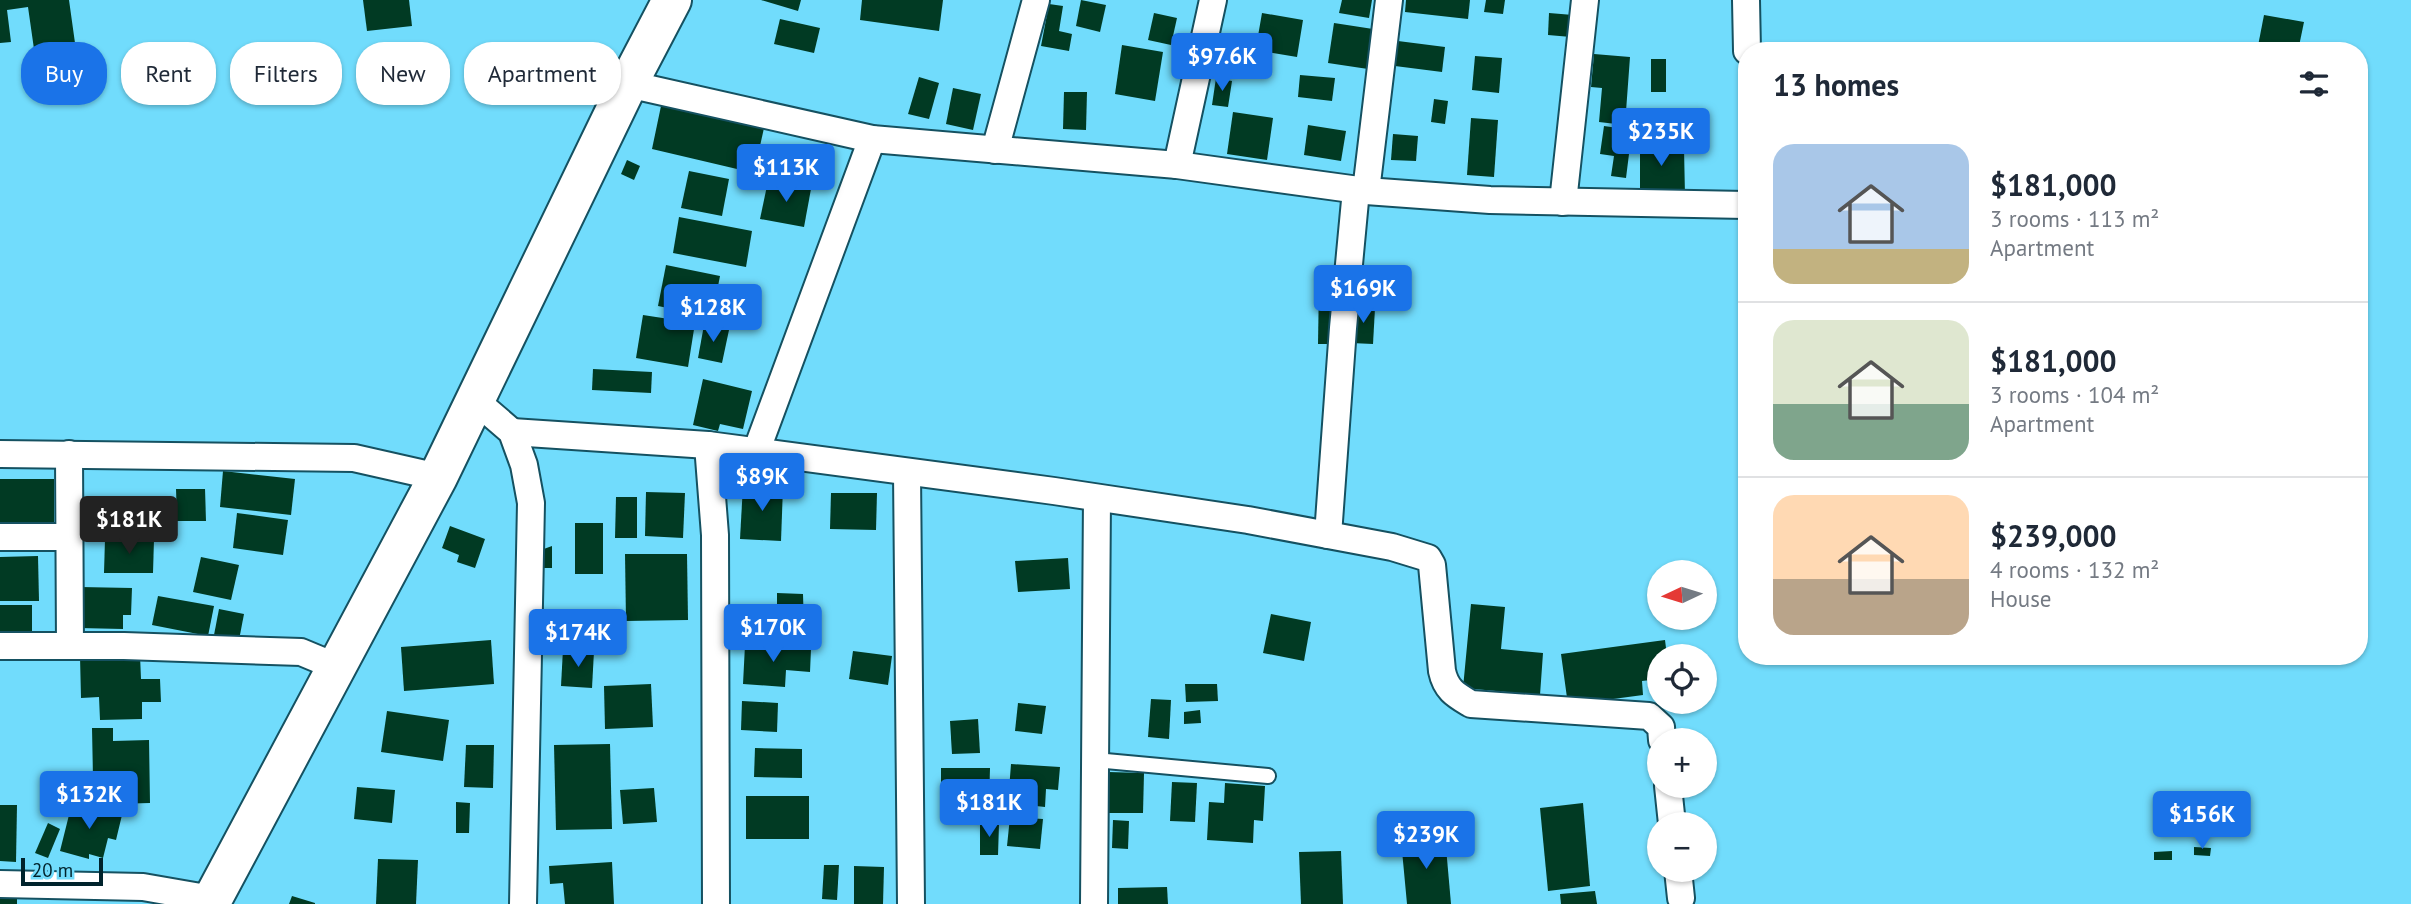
<!DOCTYPE html>
<meta charset="utf-8">
<style>
body{margin:0;font-family:"PT Sans",sans-serif;background:#f6f6f7;color:#1f2937;height:100vh;display:flex;flex-direction:column;font-size:26px;white-space:nowrap}
*{box-sizing:border-box;margin:0}
p{font-size:23px;color:#747a83}
.icon{flex:none;width:38px;height:38px;fill:none;stroke:currentColor;stroke-width:2;stroke-linecap:round;stroke-linejoin:round}
.map{position:relative;flex:1;overflow:hidden}
.drawer{position:absolute;left:1738px;top:42px;width:630px;height:623px;display:flex;flex-direction:column;background:#fff;border-radius:28px;box-shadow:0 2px 5px #0004}
.drawer>*{flex:none}
.guide{position:absolute;left:21px;top:42px;width:665px;height:63px;display:flex;gap:14px}
.needle{width:46px;rotate:266deg}
.fabs{position:absolute;left:1647px;top:560px;display:grid;gap:14px}
.fabs a{display:grid;place-items:center;width:70px;height:70px;border-radius:50%;background:#fff;box-shadow:0 2px 5px #0004;font-size:35px}
.scale{position:absolute;left:21px;bottom:18px;width:82px;box-sizing:border-box;padding-left:7px;border:4px solid #00232c;border-top:0;font-size:19px;line-height:24px;white-space:nowrap;color:#00232c;-webkit-text-stroke:5px #71dcfc;paint-order:stroke}
.price{position:absolute;translate:-50% -60px;padding:0 16px;border-radius:7px;background:#1a73e8;color:#fff;font-size:23px;line-height:46px;filter:drop-shadow(0 2px 4px #0008)}
.price::after{content:'';position:absolute;left:50%;top:42px;width:21px;height:16px;margin-left:-10px;background:inherit;clip-path:polygon(0 0,100% 0,50% 100%)}
.price.current{background:#222;color:#fff}
ul{padding:0;list-style:none}
li{display:flex;align-items:center;gap:21px;height:175px;padding:0 35px}
li+li{border-top:2px solid #e0e1e3}
li span{display:grid;place-items:center;flex:none;width:196px;height:140px;border-radius:21px;color:#555}
li>.icon{margin-inline-start:auto}
span .icon{width:84px;height:84px;fill:#fffc;stroke-width:1}
li b{font-size:30px}
h2{display:flex;justify-content:space-between;align-items:center;height:84px;padding:0 35px;font-size:30px}
.pill{padding:0 24px;border-radius:28px;background:#fff;box-shadow:0 2px 5px #0004;font-size:24px;line-height:63px}
.pill.current{background:#1a73e8;color:#fff}
.map>svg:first-child{display:block}
</style>
<div class="map">
<svg width="2411" height="904" viewBox="0 0 2411 904">
<rect width="100%" height="100%" fill="#71dcfc"/>
<g fill="#013a23">
<polygon points="0,0 69,0 75,43 34,49 28,7 7,10 11,42 0,43"/>
<polygon points="363,0 409,0 412,26 367,31"/>
<polygon points="761,0 801,0 798,11"/>
<polygon points="862,0 943,0 939,31 860,20"/>
<polygon points="1081,0 1106,5 1100,32 1076,26"/>
<polygon points="1342,0 1372,0 1369,18 1339,13"/>
<polygon points="1406,0 1470,0 1468,19 1405,12"/>
<polygon points="1486,0 1505,0 1503,14 1484,12"/>
<polygon points="1049,4 1063,6 1059,31 1072,34 1069,51 1041,46"/>
<polygon points="1154,13 1177,18 1171,45 1148,40"/>
<polygon points="1262,13 1303,20 1297,57 1255,50 1254,59 1235,56 1239,33 1258,36"/>
<polygon points="1549,13 1573,15 1571,37 1548,35"/>
<polygon points="2264,15 2304,22 2298,51 2257,51"/>
<polygon points="780,19 820,28 814,53 774,44"/>
<polygon points="1334,23 1373,29 1368,69 1328,63"/>
<polygon points="1398,41 1445,47 1442,72 1395,66"/>
<polygon points="1122,45 1163,52 1155,101 1115,94"/>
<polygon points="1594,54 1630,57 1625,125 1599,122 1602,88 1591,87"/>
<polygon points="1475,56 1502,58 1499,93 1472,90"/>
<rect x="1651" y="59" width="15" height="33"/>
<polygon points="1300,75 1335,78 1332,101 1298,97"/>
<polygon points="919,77 939,83 929,119 908,114"/>
<polygon points="1216,78 1232,81 1228,107 1212,105"/>
<polygon points="953,88 981,94 973,130 946,124"/>
<polygon points="1064,92 1087,92 1086,130 1063,129"/>
<polygon points="1434,99 1448,101 1445,124 1431,122"/>
<polygon points="661,106 764,128 754,173 652,149"/>
<polygon points="1233,112 1273,118 1267,160 1227,154"/>
<polygon points="1471,118 1498,120 1494,177 1467,175"/>
<polygon points="1308,125 1346,131 1341,161 1304,155"/>
<polygon points="1604,126 1632,130 1626,178 1611,176 1614,156 1600,154"/>
<polygon points="1393,134 1418,136 1416,161 1391,160"/>
<polygon points="1640,136 1665,136 1665,148 1684,148 1685,196 1640,196"/>
<polygon points="627,160 640,166 634,180 621,174"/>
<polygon points="689,171 729,179 722,216 681,208"/>
<polygon points="768,181 811,189 804,227 760,219"/>
<polygon points="679,217 752,231 746,267 673,253"/>
<polygon points="666,265 720,276 712,317 658,306"/>
<polygon points="1319,283 1339,283 1337,344 1318,344"/>
<polygon points="1353,306 1375,308 1373,344 1351,343"/>
<polygon points="643,315 695,323 688,367 636,358"/>
<polygon points="704,325 729,330 722,363 698,358"/>
<polygon points="593,369 652,372 651,393 592,390"/>
<polygon points="703,379 752,391 743,429 720,424 718,431 693,425"/>
<polygon points="223,471 295,479 291,515 220,507"/>
<rect x="0" y="479" width="54" height="50"/>
<polygon points="743,485 783,487 781,541 740,539"/>
<polygon points="176,489 205,489 206,521 177,521"/>
<polygon points="646,492 685,493 683,538 645,536"/>
<polygon points="831,493 877,493 876,530 830,529"/>
<polygon points="616,497 637,497 637,538 615,538"/>
<polygon points="237,513 288,520 283,555 233,548"/>
<rect x="575" y="523" width="28" height="51"/>
<polygon points="450,526 485,539 475,568 457,562 459,555 442,548"/>
<polygon points="105,539 154,539 153,573 104,573"/>
<polygon points="552,546 552,568 541,568 541,550"/>
<polygon points="625,554 687,554 688,620 626,621"/>
<polygon points="38,556 39,601 0,601 0,557"/>
<polygon points="201,557 239,565 231,600 193,592"/>
<polygon points="1068,558 1070,589 1018,592 1015,561"/>
<polygon points="80,587 132,588 131,615 123,615 123,629 79,628"/>
<polygon points="777,593 803,594 804,627 777,626"/>
<polygon points="158,596 214,606 208,636 152,625"/>
<polygon points="1471,604 1505,607 1501,649 1543,653 1540,695 1463,688"/>
<rect x="0" y="605" width="32" height="30"/>
<polygon points="219,609 244,614 239,640 214,635"/>
<polygon points="1271,614 1311,622 1304,661 1263,653"/>
<polygon points="588,617 608,617 607,642 587,641"/>
<polygon points="491,640 494,684 404,691 401,647"/>
<polygon points="1665,640 1667,656 1659,656 1659,679 1642,681 1643,695 1568,705 1561,654"/>
<polygon points="745,645 811,649 810,672 786,670 785,687 743,684"/>
<polygon points="563,649 594,651 592,688 561,686"/>
<polygon points="853,651 892,656 888,685 849,679"/>
<polygon points="140,655 141,679 160,679 161,702 142,702 142,719 100,720 99,697 81,698 80,656"/>
<polygon points="651,684 653,727 605,729 604,686"/>
<polygon points="1185,684 1217,684 1218,701 1186,702"/>
<polygon points="1151,699 1171,700 1169,739 1148,737"/>
<polygon points="742,701 778,703 777,732 741,730"/>
<polygon points="1018,703 1046,706 1042,734 1015,731"/>
<polygon points="1200,710 1201,723 1184,724 1184,712"/>
<polygon points="387,711 449,720 443,761 381,752"/>
<polygon points="978,719 980,753 952,754 950,721"/>
<polygon points="92,728 113,728 113,741 149,740 150,803 113,804 113,778 93,778"/>
<polygon points="610,744 612,829 556,830 554,745"/>
<polygon points="466,745 494,745 493,788 464,787"/>
<polygon points="755,748 802,749 802,778 754,777"/>
<polygon points="1011,764 1060,767 1058,790 1046,789 1045,807 1008,803"/>
<polygon points="941,768 990,768 989,804 941,804"/>
<polygon points="1108,772 1144,773 1143,813 1108,813"/>
<polygon points="1172,782 1197,783 1195,822 1170,821"/>
<polygon points="1225,783 1265,786 1263,821 1254,820 1253,843 1207,840 1209,802 1224,803"/>
<polygon points="357,787 395,790 392,823 354,819"/>
<polygon points="654,788 657,822 623,824 620,790"/>
<rect x="746" y="796" width="63" height="43"/>
<polygon points="456,802 470,803 469,833 456,833"/>
<polygon points="72,803 122,815 116,840 108,838 103,858 89,854 89,859 60,851"/>
<polygon points="1583,803 1590,886 1548,891 1540,808"/>
<polygon points="0,805 17,805 16,862 0,861"/>
<polygon points="1010,817 1043,819 1040,849 1007,846"/>
<polygon points="1113,820 1129,821 1128,849 1112,848"/>
<polygon points="48,823 60,829 48,858 35,853"/>
<polygon points="980,824 999,824 998,855 980,855"/>
<polygon points="1445,836 1451,904 1407,904 1401,840"/>
<polygon points="2194,847 2211,848 2210,856 2194,855"/>
<polygon points="1341,851 1343,904 1301,904 1299,852"/>
<polygon points="2172,851 2172,860 2154,860 2154,852"/>
<polygon points="378,859 418,860 416,904 376,904"/>
<polygon points="612,862 614,904 565,904 563,883 550,884 549,866"/>
<polygon points="824,865 839,865 837,900 822,899"/>
<polygon points="854,866 884,867 883,904 854,904"/>
<polygon points="1167,887 1168,904 1118,904 1118,888"/>
<polygon points="1595,891 1597,904 1561,904 1560,894"/>
<polygon points="0,896 17,897 17,904 0,904"/>
<polygon points="292,896 315,903 315,904 289,904"/>
</g>
<g fill="none" stroke-linecap="round" stroke-linejoin="round">
<defs>
<polyline id="lane" points="1095,760 1268,776"/>
<g id="street">
<polyline points="1746,0 1747,51"/>
<polyline points="628,84 872,139 1177,165 1366,191 1490,200 1746,205"/>
<polyline points="995,150 1036,0"/>
<polyline points="1177,165 1213,0"/>
<polyline points="1366,191 1389,0"/>
<polyline points="1563,202 1585,0"/>
<polyline points="476,401 512,432 524,465 531,503 523,904"/>
<path d="M512,432L708,445L1054,491L1248,520L1392,547L1428,558L1432,565L1442,671C1446,690 1456,695 1471,704L1649,716L1661,727L1662,740"/>
<polyline points="708,445 715,535 716,904"/>
<polyline points="756,452 872,139"/>
<polyline points="0,454 354,458 438,477"/>
<polyline points="69,454 70,646"/>
<polyline points="907,472 911,904"/>
<polyline points="1328,535 1343,328 1356,190"/>
<polyline points="0,537 69,537"/>
<polyline points="0,646 124,646 301,652 337,667"/>
<polyline points="1668,786 1672,824"/>
<polyline points="1678,870 1681,898"/>
<polyline points="0,884 143,887 212,899"/>
<polyline points="1094,904 1097,498"/>
</g>
<polyline id="secondary" points="210,904 438,477 628,84 672,0"/>
</defs>
<use href="#lane" stroke="#155161" stroke-width="18"/>
<use href="#street" stroke="#155161" stroke-width="30"/>
<use href="#secondary" stroke="#155161" stroke-width="42"/>
<use href="#lane" stroke="#fff" stroke-width="14"/>
<use href="#street" stroke="#fff" stroke-width="26"/>
<use href="#secondary" stroke="#fff" stroke-width="38"/>
</g>
</svg>
<div class="fabs">
<a><svg class="needle" viewBox="-14 -14 28 28"><path d="M0-13l5 13h-10z" fill="#e53935"/><path d="M0 13l5-13h-10z" fill="#747a83"/></svg></a>
<a><svg class="icon" aria-label="locate" viewBox="0 0 24 24"><circle cx="12" cy="12" r="6"/><path d="M12 2v4M12 18v4M2 12h4M18 12h4"/></svg></a>
<a>+</a>
<a>−</a>
</div>
<div class="scale">20 m</div>
<b class="price" style="left:1222px;top:93px">$97.6K</b>
<b class="price" style="left:1661px;top:168px">$235K</b>
<b class="price" style="left:786px;top:204px">$113K</b>
<b class="price" style="left:1363px;top:325px">$169K</b>
<b class="price" style="left:713px;top:344px">$128K</b>
<b class="price" style="left:762px;top:513px">$89K</b>
<b class="price current" style="left:129px;top:556px">$181K</b>
<b class="price" style="left:773px;top:664px">$170K</b>
<b class="price" style="left:578px;top:669px">$174K</b>
<b class="price" style="left:89px;top:831px">$132K</b>
<b class="price" style="left:989px;top:839px">$181K</b>
<b class="price" style="left:2202px;top:851px">$156K</b>
<b class="price" style="left:1426px;top:871px">$239K</b>
<div class="guide">
<a class="pill current">Buy</a>
<a class="pill">Rent</a>
<a class="pill">Filters</a>
<a class="pill">New</a>
<a class="pill">Apartment</a>
</div>
<section class="drawer">
<h2>13 homes<svg class="icon" aria-label="filters" viewBox="0 0 24 24"><path d="M4 7h16M4 17h16"/><circle cx="9" cy="7" r="2"/><circle cx="15" cy="17" r="2"/></svg></h2>
<ul>
<li><span style="background:linear-gradient(#a9c7e8 75%,#c2b280 0)"><svg class="icon" aria-label="home" viewBox="0 0 24 24"><path d="M3 11l9-7 9 7M6 9v11h12V9"/></svg></span><div><b>$181,000</b><p>3 rooms · 113 m²</p><p>Apartment</p></div></li>
<li><span style="background:linear-gradient(#dfe7d0 60%,#7fa58c 0)"><svg class="icon" aria-label="home" viewBox="0 0 24 24"><path d="M3 11l9-7 9 7M6 9v11h12V9"/></svg></span><div><b>$181,000</b><p>3 rooms · 104 m²</p><p>Apartment</p></div></li>
<li><span style="background:linear-gradient(#ffd9b3 60%,#b9a48a 0)"><svg class="icon" aria-label="home" viewBox="0 0 24 24"><path d="M3 11l9-7 9 7M6 9v11h12V9"/></svg></span><div><b>$239,000</b><p>4 rooms · 132 m²</p><p>House</p></div></li>
</ul>
</section>
</div>
